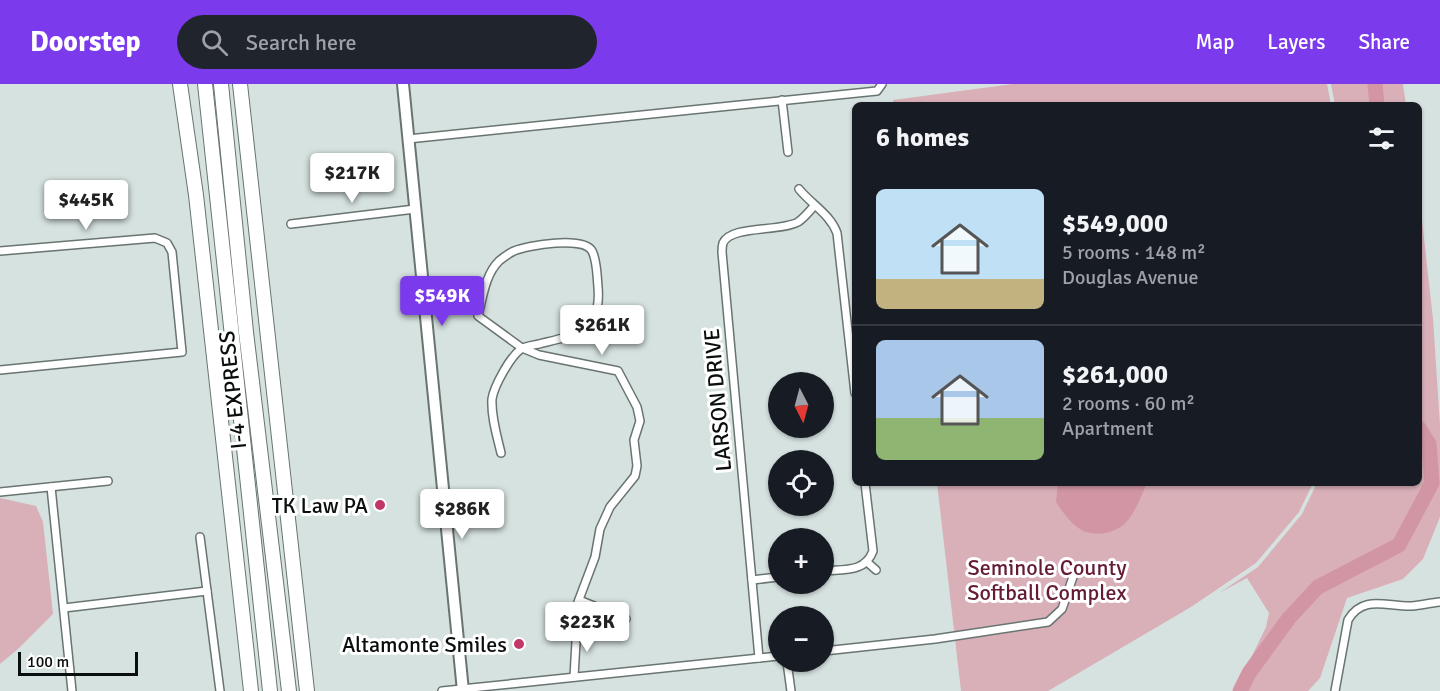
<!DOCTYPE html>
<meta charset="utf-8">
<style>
body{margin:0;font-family:Signika,sans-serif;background:#20242c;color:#f1f3f6;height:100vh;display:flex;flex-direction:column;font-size:22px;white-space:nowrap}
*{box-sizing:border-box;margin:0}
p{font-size:20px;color:#9ea1a6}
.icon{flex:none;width:33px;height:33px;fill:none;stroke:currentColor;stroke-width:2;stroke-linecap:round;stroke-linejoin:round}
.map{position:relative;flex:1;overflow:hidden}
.drawer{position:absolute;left:852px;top:18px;width:570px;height:384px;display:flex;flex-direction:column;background:#171b24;border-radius:9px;box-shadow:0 2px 4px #0004}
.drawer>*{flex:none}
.needle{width:39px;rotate:174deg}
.tools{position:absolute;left:768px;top:288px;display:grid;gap:12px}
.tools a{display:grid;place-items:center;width:66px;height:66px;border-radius:50%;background:#171b24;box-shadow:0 2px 4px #0004;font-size:30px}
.scale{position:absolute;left:18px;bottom:15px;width:120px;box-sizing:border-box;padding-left:6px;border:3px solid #0a0e0d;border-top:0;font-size:16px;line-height:21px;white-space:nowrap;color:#0a0e0d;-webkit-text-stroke:4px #fff;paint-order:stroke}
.price{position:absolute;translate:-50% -51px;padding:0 14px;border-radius:6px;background:#fff;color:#222;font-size:20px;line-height:39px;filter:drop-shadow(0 2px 3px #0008)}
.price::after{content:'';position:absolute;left:50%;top:36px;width:18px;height:14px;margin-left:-9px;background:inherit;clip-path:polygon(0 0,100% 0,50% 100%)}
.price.selected{background:#7c3aed;color:#fff}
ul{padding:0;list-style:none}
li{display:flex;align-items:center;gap:18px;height:150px;padding:0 24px}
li+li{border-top:2px solid #363941}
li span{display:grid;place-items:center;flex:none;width:168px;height:120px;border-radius:9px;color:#555}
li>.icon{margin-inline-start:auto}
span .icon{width:72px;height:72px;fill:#fffc;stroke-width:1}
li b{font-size:26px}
h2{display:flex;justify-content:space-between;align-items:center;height:72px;padding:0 24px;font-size:26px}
header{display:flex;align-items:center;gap:36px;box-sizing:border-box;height:84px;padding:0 30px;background:#7c3aed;color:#fff}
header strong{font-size:28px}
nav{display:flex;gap:33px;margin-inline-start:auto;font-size:21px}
.search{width:420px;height:54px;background:#20242c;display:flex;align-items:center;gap:15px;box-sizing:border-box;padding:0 21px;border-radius:33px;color:#9ea1a6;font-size:22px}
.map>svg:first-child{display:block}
</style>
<header>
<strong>Doorstep</strong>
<div class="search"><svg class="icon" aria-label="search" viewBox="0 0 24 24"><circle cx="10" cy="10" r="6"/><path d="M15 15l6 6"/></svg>Search here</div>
<nav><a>Map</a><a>Layers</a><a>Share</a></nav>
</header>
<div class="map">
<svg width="1440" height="607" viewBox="0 0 1440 607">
<rect width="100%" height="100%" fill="#d6e2e0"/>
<g fill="#d9afb8">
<polygon points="1013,0 1327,0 1331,21 893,21 893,16"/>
<polygon points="1331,0 1403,0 1406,21 1335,21"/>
<polygon points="1419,109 1433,235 1440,341 1440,433 1423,475 1403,495 1347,514 1320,594 1308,607 1235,607 1266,543 1269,529 1247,494 1219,509 1258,483 1302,430 1317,399 1419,399"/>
<polygon points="937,399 1313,399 1299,428 1256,479 1191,523 1048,607 961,607"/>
<polygon points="0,414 36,422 43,438 53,530 18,565 0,580"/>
</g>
<path fill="#d295a4" d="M1058,399H1145L1146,401C1141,413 1136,425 1129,435C1118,450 1092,455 1077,443C1068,436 1062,427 1056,418Z"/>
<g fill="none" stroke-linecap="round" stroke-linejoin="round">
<g stroke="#d295a4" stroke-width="15">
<polyline points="1375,0 1377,21"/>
<polyline points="1240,607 1249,589 1289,534 1318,503 1399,461 1432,399 1429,360 1419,344"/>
</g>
<defs>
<g id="minor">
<polyline points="782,16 788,68"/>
<polyline points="408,55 877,7 882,0"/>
<path d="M799,105C811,120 830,130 837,149L855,309"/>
<polyline points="291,140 415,125"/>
<polyline points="0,167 155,154 167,159 172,168 182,268 0,286"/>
<path d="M501,369C497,352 491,333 492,315C494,302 510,273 521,265C525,262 534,261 539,260C575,251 602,248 598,203C597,192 597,176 592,167C584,152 528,161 514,167C509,169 503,174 499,177C485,191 483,213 478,232L522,264L539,271L618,287L637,323L640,337L634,356L637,382L635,392L610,423L600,445L595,473L575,526L573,540L576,558L574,593"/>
<polyline points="51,403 72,607"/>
<polyline points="0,408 108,397"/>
<polyline points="200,453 220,607"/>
<polyline points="867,478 876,486"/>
<path d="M824,487C843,485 865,489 873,467L865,399"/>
<polyline points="752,496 778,493"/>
<polyline points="579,516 626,535"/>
<polyline points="64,524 207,507"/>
<polyline points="824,567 935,555 1048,538 1062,525 1074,490"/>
<path d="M759,574L722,168C722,165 722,162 723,159C731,141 780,148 798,138C804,134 809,128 814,122"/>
<polyline points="787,578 791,607"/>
<polyline points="442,607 778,572"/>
<path d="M1335,607L1348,536C1363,510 1387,523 1412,522C1421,521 1431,519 1440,518"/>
</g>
<polyline id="secondary" points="403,0 463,607"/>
<g id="motorway">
<polyline points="180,0 196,111 251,607"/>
<polyline points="205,0 270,607"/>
<polyline points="221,0 246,248 289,607"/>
<polyline points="240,0 307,607"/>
</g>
</defs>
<use href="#minor" stroke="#697472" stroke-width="10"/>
<use href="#secondary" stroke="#697472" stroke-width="14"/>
<use href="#motorway" stroke="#697472" stroke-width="16"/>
<use href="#minor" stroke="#fff" stroke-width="7"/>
<use href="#secondary" stroke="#fff" stroke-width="10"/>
<use href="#motorway" stroke="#fff" stroke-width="14"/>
</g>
<g fill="#c2366a" stroke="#fff" stroke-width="2">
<circle cx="380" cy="421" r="6"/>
<circle cx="519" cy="560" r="6"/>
</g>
<g text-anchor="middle" stroke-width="6" stroke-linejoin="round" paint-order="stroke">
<g font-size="22" fill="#0a0e0d" stroke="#fff">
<text transform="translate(232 306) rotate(-96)" y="8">I-4 EXPRESS</text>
<text transform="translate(717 316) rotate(-95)" y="8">LARSON DRIVE</text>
</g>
<g font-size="22" fill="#0a0e0d" stroke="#fff" text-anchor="end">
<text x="368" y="429">TK Law PA</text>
<text x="507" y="568">Altamonte Smiles</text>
</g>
<g font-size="22" fill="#641c35" stroke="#fff">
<text x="1047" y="491">Seminole County<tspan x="1047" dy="25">Softball Complex</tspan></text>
</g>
</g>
</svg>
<div class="tools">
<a><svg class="needle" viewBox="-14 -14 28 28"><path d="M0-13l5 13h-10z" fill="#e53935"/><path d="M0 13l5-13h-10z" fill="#9ea1a6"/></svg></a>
<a><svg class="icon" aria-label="locate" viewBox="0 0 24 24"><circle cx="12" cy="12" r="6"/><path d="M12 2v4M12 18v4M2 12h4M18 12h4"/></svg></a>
<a>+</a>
<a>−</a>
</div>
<div class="scale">100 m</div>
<b class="price" style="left:352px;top:120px">$217K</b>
<b class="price" style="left:86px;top:147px">$445K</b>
<b class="price selected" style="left:442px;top:243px">$549K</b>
<b class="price" style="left:602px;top:272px">$261K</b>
<b class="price" style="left:462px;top:456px">$286K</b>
<b class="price" style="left:587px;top:569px">$223K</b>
<section class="drawer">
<h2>6 homes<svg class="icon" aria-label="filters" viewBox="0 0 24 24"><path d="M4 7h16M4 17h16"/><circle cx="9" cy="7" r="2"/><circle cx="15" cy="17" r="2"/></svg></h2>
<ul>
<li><span style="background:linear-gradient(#bfe0f5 75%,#c2b280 0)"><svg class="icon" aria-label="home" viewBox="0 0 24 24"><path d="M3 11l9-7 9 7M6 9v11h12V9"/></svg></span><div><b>$549,000</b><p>5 rooms · 148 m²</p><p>Douglas Avenue</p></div></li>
<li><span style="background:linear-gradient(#a9c7e8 65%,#8fb573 0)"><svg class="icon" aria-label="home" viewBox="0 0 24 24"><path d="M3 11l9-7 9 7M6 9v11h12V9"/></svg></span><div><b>$261,000</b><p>2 rooms · 60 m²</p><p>Apartment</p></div></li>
</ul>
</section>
</div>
